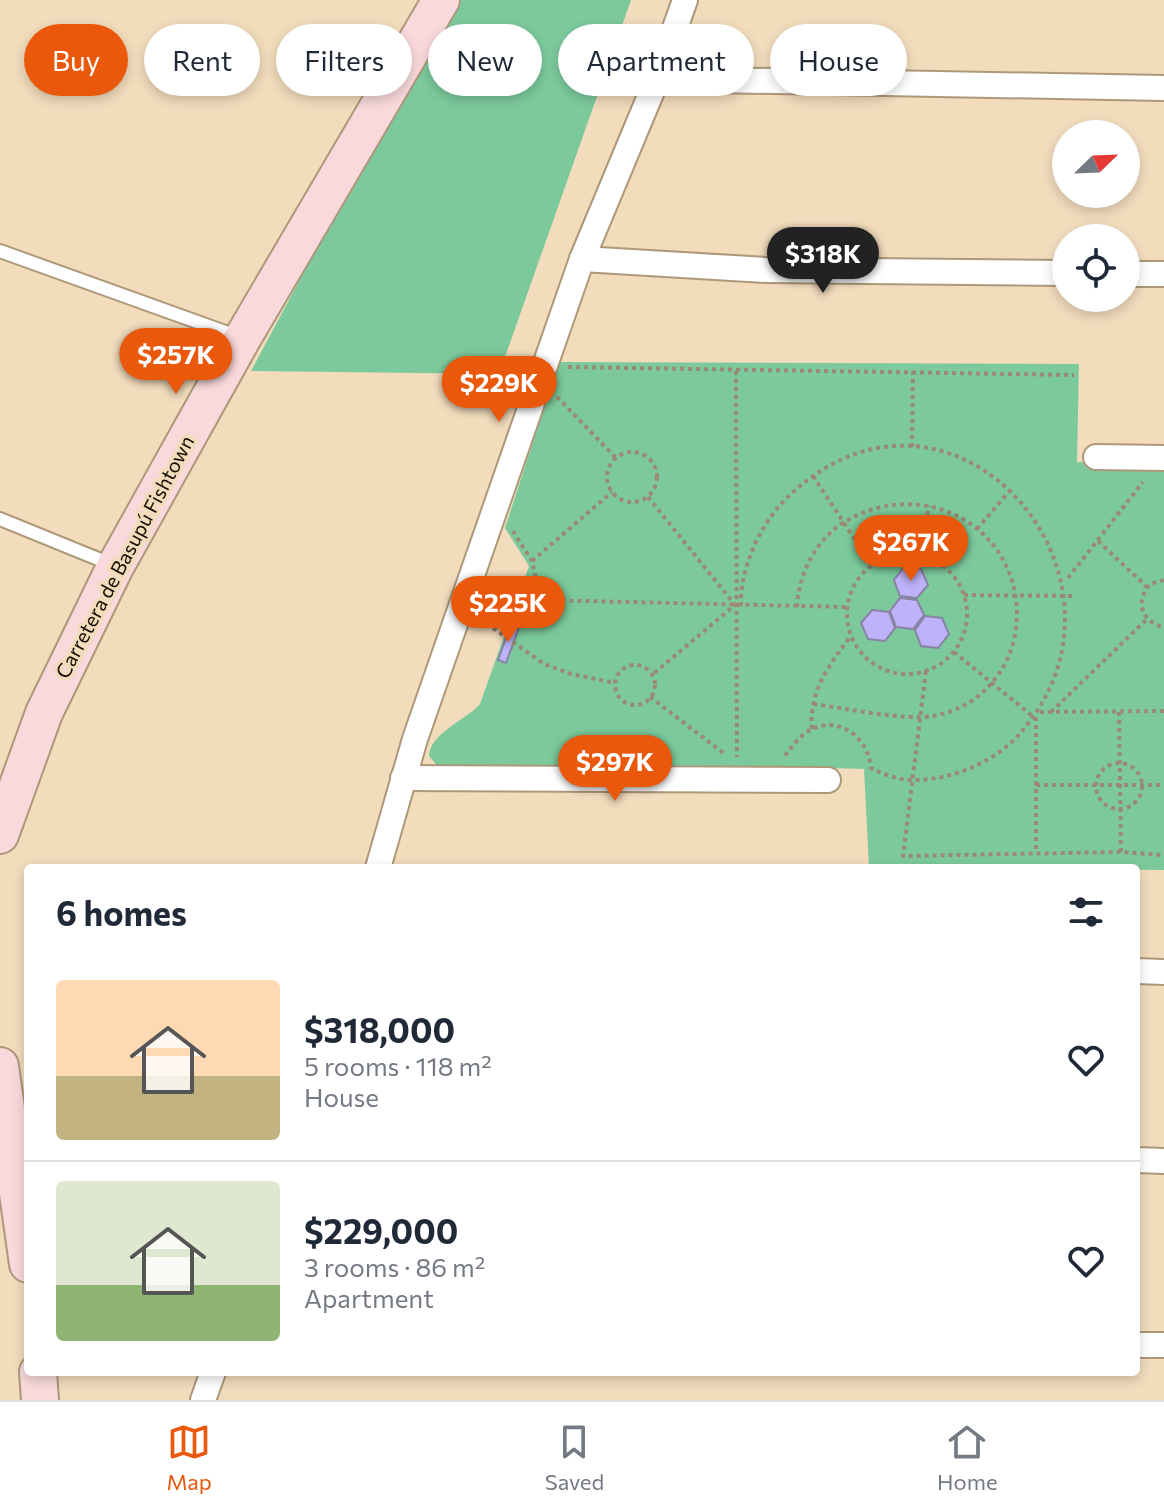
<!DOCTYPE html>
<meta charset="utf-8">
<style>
body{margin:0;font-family:Commissioner,sans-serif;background:#f2f2f3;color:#1f2937;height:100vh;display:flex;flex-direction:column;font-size:30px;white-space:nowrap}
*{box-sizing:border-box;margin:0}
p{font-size:26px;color:#747a83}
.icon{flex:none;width:44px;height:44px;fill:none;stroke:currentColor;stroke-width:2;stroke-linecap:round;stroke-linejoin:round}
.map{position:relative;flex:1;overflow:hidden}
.sheet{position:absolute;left:24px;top:864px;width:1116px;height:512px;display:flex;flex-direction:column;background:#fff;border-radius:8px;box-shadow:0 4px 12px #0003}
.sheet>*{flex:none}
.hud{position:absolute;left:24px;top:24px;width:1116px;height:72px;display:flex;gap:16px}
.needle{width:52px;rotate:67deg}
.controls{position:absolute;left:1052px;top:120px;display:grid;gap:16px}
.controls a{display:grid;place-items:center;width:88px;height:88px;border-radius:50%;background:#fff;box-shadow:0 4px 12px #0003;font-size:40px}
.price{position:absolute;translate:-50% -68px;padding:0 18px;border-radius:28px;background:#ea580c;color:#fff;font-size:26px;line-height:52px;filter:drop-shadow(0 2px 4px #0008)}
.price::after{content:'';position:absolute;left:50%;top:48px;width:24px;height:18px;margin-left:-12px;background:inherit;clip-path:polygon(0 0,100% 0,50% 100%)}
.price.on{background:#222;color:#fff}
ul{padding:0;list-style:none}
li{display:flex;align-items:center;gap:24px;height:200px;padding:0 32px}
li+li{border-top:2px solid #e0e1e3}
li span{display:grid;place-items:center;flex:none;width:224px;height:160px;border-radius:8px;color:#555}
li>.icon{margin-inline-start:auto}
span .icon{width:96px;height:96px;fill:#fffc;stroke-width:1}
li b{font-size:34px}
h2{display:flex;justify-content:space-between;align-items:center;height:96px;padding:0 32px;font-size:34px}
.tag{padding:0 28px;border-radius:36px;background:#fff;box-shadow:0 4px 12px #0003;font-size:28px;line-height:72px}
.tag.on{background:#ea580c;color:#fff}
.menu{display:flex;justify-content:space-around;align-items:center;height:112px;border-top:2px solid #e0e1e3;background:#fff;font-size:22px;color:#747a83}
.menu a{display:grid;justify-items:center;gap:4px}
.menu .on{color:#ea580c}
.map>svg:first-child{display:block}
</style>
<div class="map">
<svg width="1164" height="1400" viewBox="0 0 1164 1400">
<rect width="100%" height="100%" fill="#f2dcbc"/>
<g fill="#7cca9c">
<polygon points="449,0 631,0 499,374 251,371"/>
<path d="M559,362L1079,364L1077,462H1164V870L869,867L864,769C723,764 581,768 439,768L429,756C430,733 466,720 480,704L529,566L505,528Z"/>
</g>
<g fill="#beb2fb" stroke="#8783a4" stroke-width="2">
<polygon points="904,567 921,569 928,585 917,598 900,596 894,580"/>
<polygon points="900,598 917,600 924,615 913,629 896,627 890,611"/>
<polygon points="872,610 889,612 895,628 885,641 868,639 861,623"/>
<polygon points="925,616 942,618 949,634 938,648 921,646 915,630"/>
<polygon points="511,624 519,627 506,663 498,660"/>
</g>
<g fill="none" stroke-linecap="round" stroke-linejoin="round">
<defs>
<g id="lane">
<polyline points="0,251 239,337"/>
<polyline points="0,519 113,565"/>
</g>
<g id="street">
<polyline points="657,79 1164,88"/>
<polyline points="582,259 766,270 1066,273"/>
<polyline points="1126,274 1164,274"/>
<polyline points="1096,457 1164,458"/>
<polyline points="403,778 828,780"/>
<polyline points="378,868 415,739 582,259 657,79 685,0"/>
<polyline points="1136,971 1164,972"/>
<polyline points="1136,1160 1164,1161"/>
<polyline points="1136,1345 1164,1345"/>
<polyline points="203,1400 213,1372"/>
</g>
<g id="secondary">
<polyline points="0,835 44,713 115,567 242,339 441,0"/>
<polyline points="0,1066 28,1264"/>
<polyline points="38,1372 40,1400"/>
</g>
</defs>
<use href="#lane" stroke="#ad987a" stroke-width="16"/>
<use href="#street" stroke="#ad987a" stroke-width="28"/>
<use href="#secondary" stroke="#ad987a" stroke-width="40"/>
<g stroke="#9a8a73" stroke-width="4" stroke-dasharray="4 4" stroke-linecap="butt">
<polyline points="568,367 1074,375"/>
<polyline points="736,371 737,757"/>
<polyline points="557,397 616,458"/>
<polyline points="912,447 913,372"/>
<circle cx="632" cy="477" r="25"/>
<polyline points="813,476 871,564"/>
<polyline points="648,497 735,605 652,675"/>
<polyline points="977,529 1013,487"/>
<polyline points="513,531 532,561 541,600 847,607"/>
<polyline points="1098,541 1147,587"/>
<circle cx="907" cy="614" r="60"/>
<polyline points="919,554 929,506"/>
<polyline points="532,561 612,492"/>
<polyline points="1068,578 1143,482"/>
<path d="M1164,580L1150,584C1135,601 1141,622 1164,627"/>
<polyline points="964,595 1072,596"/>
<path d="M741,606C740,565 762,520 792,493C957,342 1164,587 1012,742C987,765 946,781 912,780C898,780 883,774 871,768C869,742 845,718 817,727C802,732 793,745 784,757"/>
<path d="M797,607C798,574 817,538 846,521C921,477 1015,523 1017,613C1017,635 1011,657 998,675C982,697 961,711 933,716C903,721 845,708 813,704"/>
<polyline points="493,628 544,664 571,674 615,683"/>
<polyline points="954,652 1036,719 1036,853"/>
<circle cx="635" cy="685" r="20"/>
<polyline points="926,671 903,856 1121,852 1164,855"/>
<polyline points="650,697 726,755"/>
<polyline points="1040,712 1164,711"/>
<polyline points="1051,712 1147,619"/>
<polyline points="1119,712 1121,852"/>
<path d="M812,729C808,693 830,663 851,636"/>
<circle cx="1119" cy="786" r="23"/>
<polyline points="1036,785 1164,785"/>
</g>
<use href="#lane" stroke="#fff" stroke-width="12"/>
<use href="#street" stroke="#fff" stroke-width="24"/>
<use href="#secondary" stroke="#f9d9db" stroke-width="36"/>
</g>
<g text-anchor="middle" stroke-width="7" stroke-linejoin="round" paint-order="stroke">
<g font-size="20" fill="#170f05" stroke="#f2dcbc">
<text transform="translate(125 557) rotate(-62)" y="7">Carretera de Basupú Fishtown</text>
</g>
</g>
</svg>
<div class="controls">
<a><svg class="needle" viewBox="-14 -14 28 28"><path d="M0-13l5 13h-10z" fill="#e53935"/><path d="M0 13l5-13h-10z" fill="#747a83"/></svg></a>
<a><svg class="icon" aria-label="locate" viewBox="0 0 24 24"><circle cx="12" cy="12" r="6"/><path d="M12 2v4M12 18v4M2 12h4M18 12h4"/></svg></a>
</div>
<b class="price on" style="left:823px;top:295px">$318K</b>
<b class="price" style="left:176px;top:396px">$257K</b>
<b class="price" style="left:499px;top:424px">$229K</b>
<b class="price" style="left:911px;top:583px">$267K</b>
<b class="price" style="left:508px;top:644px">$225K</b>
<b class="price" style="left:615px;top:803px">$297K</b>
<div class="hud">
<a class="tag on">Buy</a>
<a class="tag">Rent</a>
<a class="tag">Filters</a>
<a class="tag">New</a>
<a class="tag">Apartment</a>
<a class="tag">House</a>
</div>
<section class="sheet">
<h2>6 homes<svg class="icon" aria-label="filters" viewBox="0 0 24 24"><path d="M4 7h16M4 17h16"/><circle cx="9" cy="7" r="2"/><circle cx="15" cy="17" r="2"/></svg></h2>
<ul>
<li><span style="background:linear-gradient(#ffd9b3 60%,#c2b280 0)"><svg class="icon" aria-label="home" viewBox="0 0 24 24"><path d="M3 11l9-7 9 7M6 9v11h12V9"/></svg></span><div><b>$318,000</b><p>5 rooms · 118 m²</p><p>House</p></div><svg class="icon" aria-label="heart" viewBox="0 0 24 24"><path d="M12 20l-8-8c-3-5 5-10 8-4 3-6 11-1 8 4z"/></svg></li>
<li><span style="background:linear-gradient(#dfe7d0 65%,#8fb573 0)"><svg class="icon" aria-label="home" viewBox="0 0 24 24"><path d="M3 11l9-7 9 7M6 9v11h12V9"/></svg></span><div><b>$229,000</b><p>3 rooms · 86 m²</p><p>Apartment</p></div><svg class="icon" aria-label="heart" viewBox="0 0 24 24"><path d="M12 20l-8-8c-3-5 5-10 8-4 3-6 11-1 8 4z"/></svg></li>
</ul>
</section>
</div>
<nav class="menu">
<a class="on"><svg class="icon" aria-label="map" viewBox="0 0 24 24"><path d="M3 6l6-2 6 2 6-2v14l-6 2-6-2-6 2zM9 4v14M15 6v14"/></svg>Map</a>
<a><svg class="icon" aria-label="saved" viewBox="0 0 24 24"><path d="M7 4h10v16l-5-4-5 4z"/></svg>Saved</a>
<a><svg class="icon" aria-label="home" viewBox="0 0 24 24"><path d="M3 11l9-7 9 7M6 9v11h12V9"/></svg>Home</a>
</nav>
